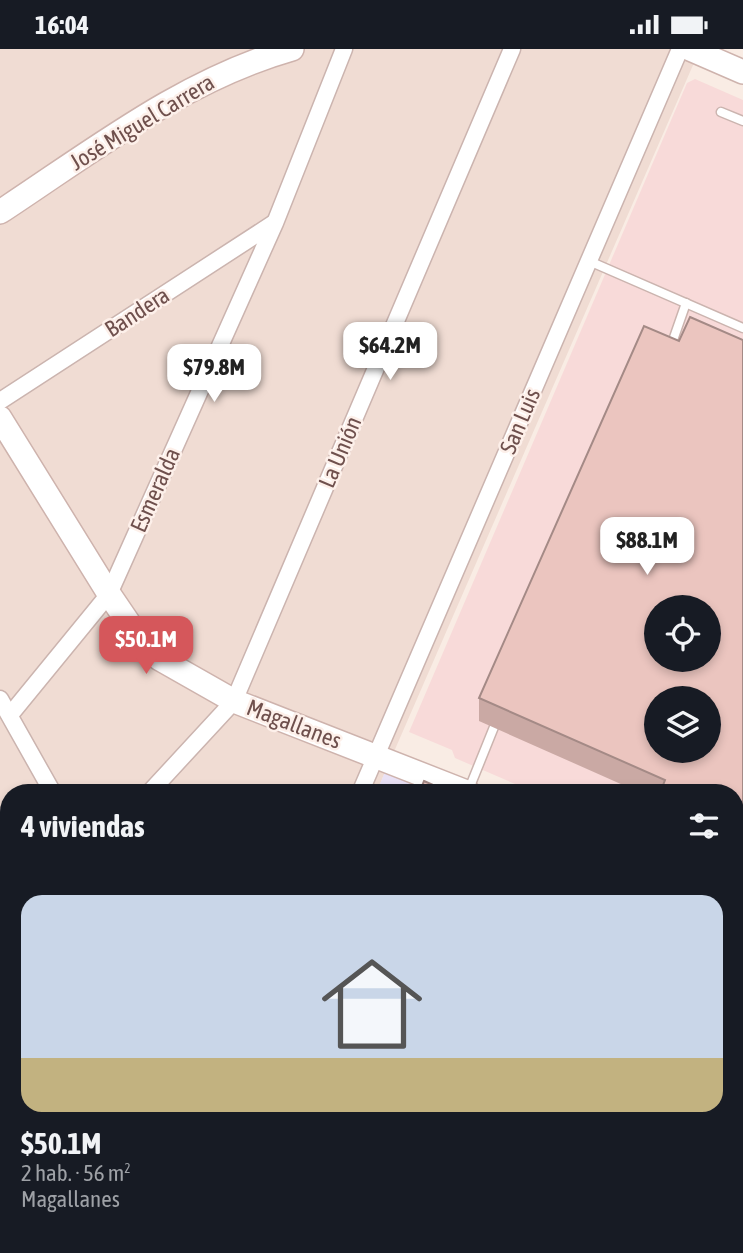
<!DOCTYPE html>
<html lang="es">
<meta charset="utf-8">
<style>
body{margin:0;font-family:"Asap Condensed",sans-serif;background:#20242c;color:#f1f3f6;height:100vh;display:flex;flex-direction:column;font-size:26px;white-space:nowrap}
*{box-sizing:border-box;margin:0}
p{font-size:23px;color:#9ea1a6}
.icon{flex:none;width:38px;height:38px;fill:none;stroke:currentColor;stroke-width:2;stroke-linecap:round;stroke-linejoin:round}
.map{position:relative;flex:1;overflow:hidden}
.sheet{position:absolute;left:0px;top:735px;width:744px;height:469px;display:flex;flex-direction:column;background:#171b24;border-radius:28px 28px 0 0;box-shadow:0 4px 10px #0003}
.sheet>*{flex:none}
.tools{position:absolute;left:644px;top:546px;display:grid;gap:14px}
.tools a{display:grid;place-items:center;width:77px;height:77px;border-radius:50%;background:#171b24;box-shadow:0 4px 10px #0003;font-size:35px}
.price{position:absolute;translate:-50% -60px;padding:0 16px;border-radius:14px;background:#fff;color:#222;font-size:23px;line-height:46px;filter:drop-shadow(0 2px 4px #0008)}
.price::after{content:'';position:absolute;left:50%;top:42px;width:21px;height:16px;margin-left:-10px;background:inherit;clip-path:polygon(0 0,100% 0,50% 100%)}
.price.active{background:#d5575b;color:#fff}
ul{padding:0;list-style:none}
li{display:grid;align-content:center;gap:14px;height:371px;padding:0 21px}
li span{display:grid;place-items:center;height:217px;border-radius:21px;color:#555}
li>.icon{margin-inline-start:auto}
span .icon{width:126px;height:126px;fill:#fffc;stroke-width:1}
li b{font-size:30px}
h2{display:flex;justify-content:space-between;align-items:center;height:84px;padding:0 21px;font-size:30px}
.status{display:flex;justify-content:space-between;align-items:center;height:49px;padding:0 35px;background:#171b24;direction:ltr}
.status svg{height:19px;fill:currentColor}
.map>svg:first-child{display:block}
</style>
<div class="status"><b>16:04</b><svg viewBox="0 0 49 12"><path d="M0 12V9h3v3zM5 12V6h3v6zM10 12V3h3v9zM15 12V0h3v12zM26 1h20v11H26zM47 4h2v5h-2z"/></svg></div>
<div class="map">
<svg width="743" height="1204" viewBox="0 0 743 1204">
<rect width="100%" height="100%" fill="#f9ece4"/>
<polygon fill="#f0dcd3" points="0,0 700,0 376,744 9,744 9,1195 177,1195 173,1204 0,1204"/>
<path fill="#f8dad9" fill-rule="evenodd" d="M695,30L743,51V828L735,823V744H536L455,709L452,701L409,683L687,34ZM656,558H709V611H656ZM656,649H709V702H656Z"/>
<polygon fill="#e9e1f5" points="385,723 436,744 376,744"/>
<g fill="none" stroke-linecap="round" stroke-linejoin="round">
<defs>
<g id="lane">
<polyline points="721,63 743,72"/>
<polyline points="589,212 743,279"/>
<polyline points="671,297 686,254"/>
<polyline points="469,740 494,678"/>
</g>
<g id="street">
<polyline points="0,352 274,174"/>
<polyline points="0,650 53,744"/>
<polyline points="10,666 109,545 275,174 344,0"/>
<polyline points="149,744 234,652 512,0"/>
<polyline points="360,744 680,0"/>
<polyline points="0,881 9,896"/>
<polyline points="0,1112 9,1127"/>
<polyline points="735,1149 743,1131"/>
<polyline points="49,1195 55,1204"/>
<polyline points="161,1204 165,1195"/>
<polyline points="711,1204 715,1195"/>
</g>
<g id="secondary">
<polyline points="690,0 743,23"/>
<path d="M0,163C93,102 183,31 292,0"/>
<polyline points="0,369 109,545 145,598 160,610 234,652 469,744"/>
<polyline points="735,850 743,853"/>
</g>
<g id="primary">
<polyline points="735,961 743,942"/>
<polyline points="735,1051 743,1033"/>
<polyline points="642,1195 654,1204"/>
</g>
</defs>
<use href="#lane" stroke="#cbb4af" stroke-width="11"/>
<use href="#street" stroke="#cbb4af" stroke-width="19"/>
<use href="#secondary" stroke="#ceb3ad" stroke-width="26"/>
<use href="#primary" stroke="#d4caca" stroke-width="30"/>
<use href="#lane" stroke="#fff" stroke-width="8"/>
<use href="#street" stroke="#fff" stroke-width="16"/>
<use href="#secondary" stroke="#fff" stroke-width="23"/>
<use href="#primary" stroke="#f1c0a4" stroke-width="26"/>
</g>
<polygon fill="#caa9a4" points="743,291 743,775 735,793 735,744 641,744 479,672 479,649 679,292"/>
<g fill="#a48a86">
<polygon points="743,752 743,775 735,793 735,770"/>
<polygon points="591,1195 601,1195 597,1204 587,1204"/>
</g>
<g fill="#ebc5bf" stroke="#a48a86" stroke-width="2" fill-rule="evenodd">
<path d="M690,268L743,291V752L735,770V744H660L665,731L479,649L644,277L679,292ZM656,558H709V611H656ZM656,649H709V702H656Z"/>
<polygon points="424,732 451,744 419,744"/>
<polygon points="383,737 398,744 380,744"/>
<polygon points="0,1137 9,1152 9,1195 35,1195 40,1204 0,1204"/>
<polygon points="735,1176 743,1179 743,1204 719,1204 722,1195 735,1195"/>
<polygon points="189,1195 591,1195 587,1204 185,1204"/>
</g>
<g text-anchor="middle" stroke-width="5" stroke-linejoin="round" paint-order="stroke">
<g font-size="23" fill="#6f504d" stroke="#fdf0ea">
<text transform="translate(142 73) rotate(-31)" y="8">José Miguel Carrera</text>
<text transform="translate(137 263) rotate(-33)" y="8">Bandera</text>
<text transform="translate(520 372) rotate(-67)" y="8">San Luis</text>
<text transform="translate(340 403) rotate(-67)" y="8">La Unión</text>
<text transform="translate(155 441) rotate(-66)" y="8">Esmeralda</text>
<text transform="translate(294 675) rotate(21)" y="8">Magallanes</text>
</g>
</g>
</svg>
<div class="tools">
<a><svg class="icon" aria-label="locate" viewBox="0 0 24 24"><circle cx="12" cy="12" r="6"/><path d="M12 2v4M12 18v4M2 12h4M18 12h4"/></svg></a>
<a><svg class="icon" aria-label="layers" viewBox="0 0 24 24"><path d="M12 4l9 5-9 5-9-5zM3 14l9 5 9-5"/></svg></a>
</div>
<b class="price" style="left:390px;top:333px">$64.2M</b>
<b class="price" style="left:214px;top:355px">$79.8M</b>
<b class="price" style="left:647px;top:528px">$88.1M</b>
<b class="price active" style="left:146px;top:627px">$50.1M</b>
<section class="sheet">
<h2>4 viviendas<svg class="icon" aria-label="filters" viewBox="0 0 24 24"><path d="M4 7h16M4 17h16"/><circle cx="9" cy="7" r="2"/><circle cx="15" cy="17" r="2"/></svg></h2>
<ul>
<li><span style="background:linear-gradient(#c9d6e8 75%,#c2b280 0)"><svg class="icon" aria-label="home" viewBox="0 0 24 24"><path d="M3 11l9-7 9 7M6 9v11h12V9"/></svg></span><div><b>$50.1M</b><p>2 hab. · 56 m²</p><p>Magallanes</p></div></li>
</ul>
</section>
</div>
